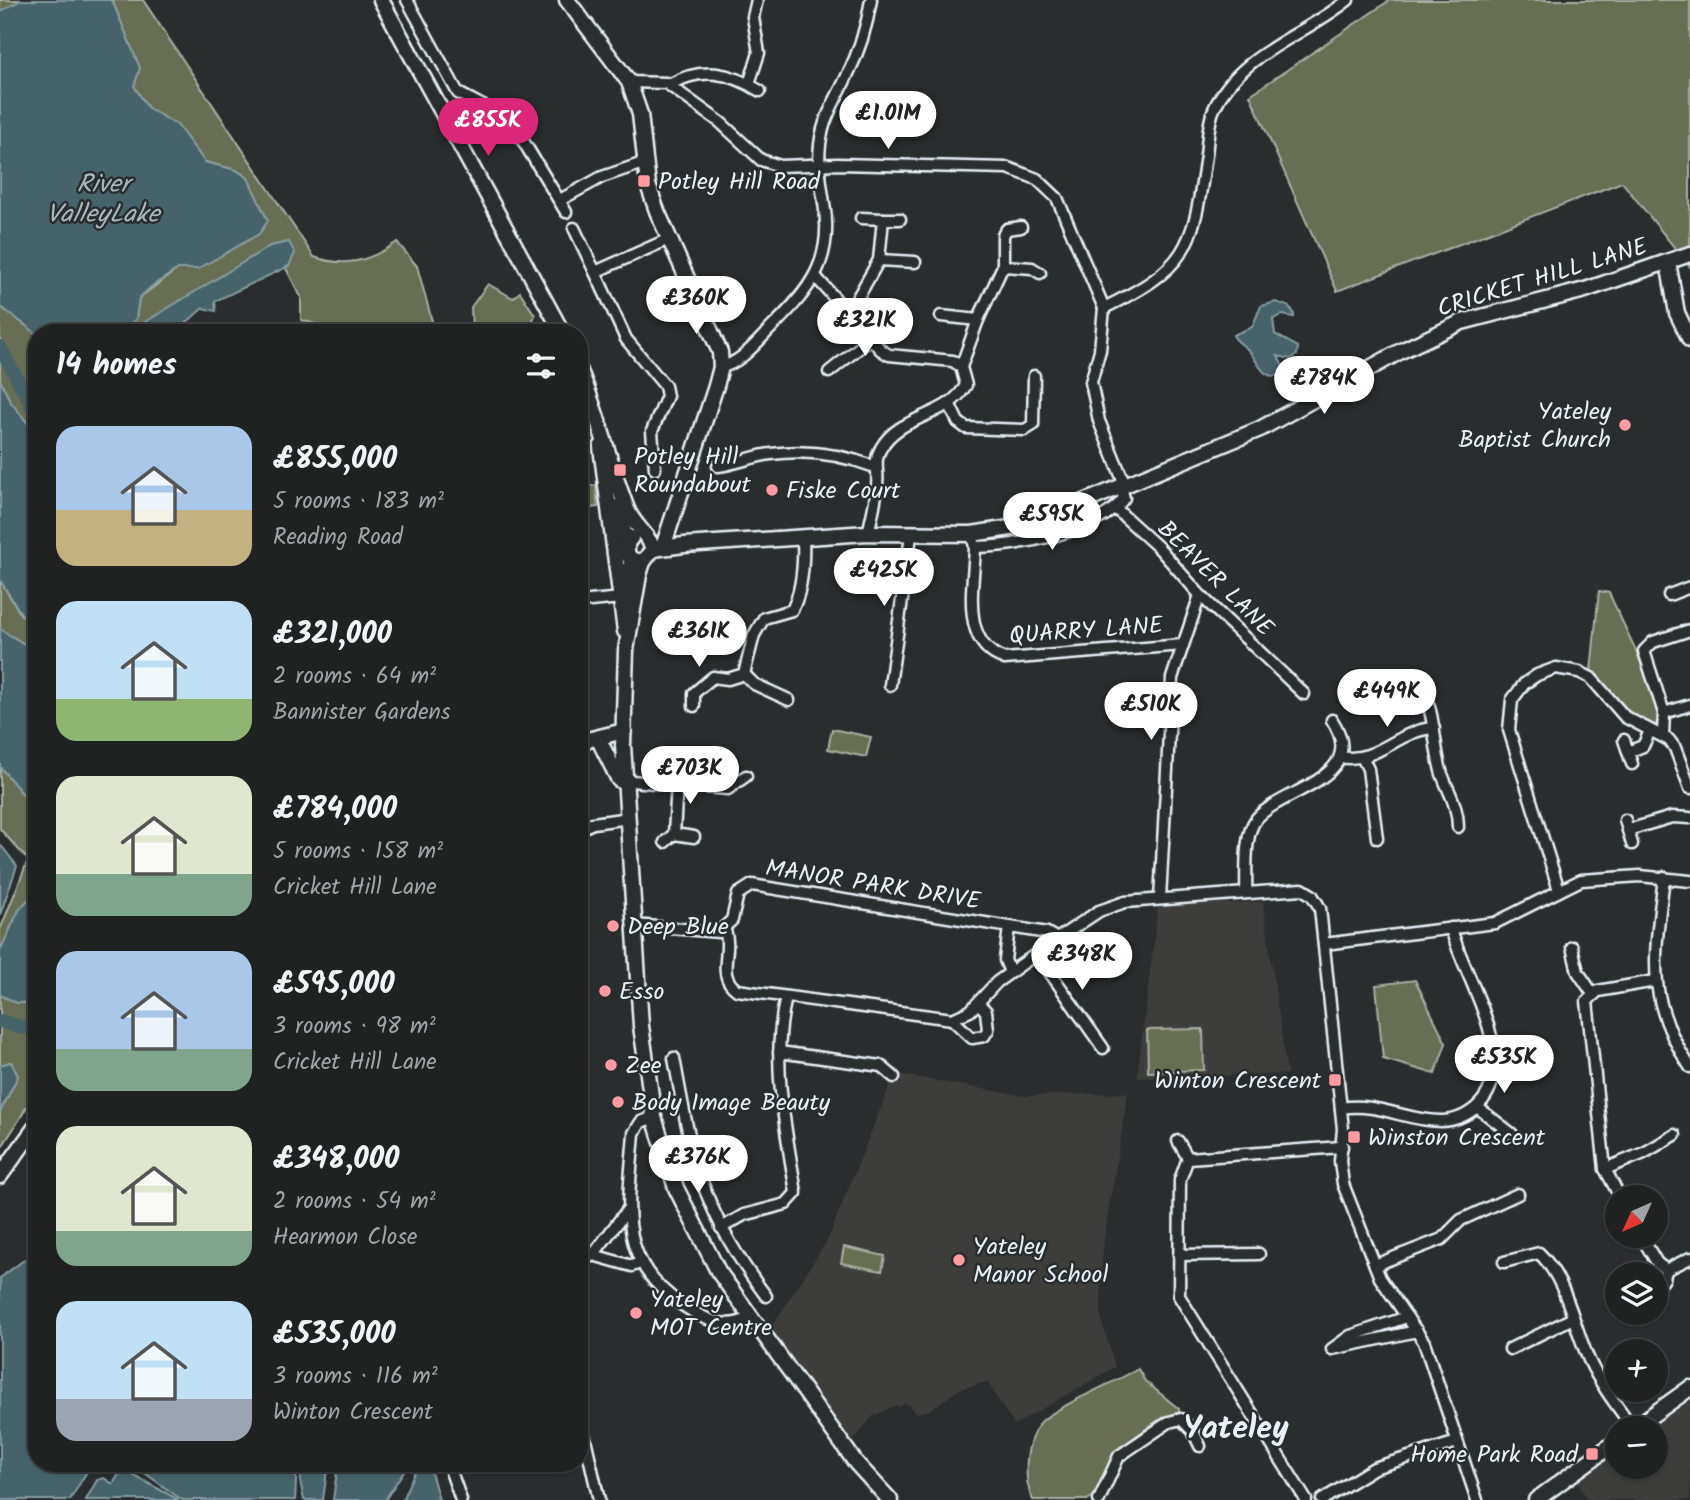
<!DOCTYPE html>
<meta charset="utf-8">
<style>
body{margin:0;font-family:Kalam,sans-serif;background:#2d2f2f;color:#f1f3f6;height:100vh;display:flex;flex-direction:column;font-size:26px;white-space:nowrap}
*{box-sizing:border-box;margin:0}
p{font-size:23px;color:#a2a4a5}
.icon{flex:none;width:38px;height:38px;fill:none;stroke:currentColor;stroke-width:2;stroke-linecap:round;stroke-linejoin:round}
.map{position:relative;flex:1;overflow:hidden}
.sheet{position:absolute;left:28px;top:324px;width:560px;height:1148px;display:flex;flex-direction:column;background:#202222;border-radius:28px;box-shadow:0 2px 5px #0004,0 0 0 2px #3d3f40}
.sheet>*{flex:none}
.needle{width:46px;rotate:225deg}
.controls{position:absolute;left:1605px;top:1185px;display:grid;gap:14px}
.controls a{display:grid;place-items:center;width:63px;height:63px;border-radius:50%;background:#202222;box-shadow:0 2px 5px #0004,0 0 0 2px #3d3f40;font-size:35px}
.price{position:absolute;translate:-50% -60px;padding:0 16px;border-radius:24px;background:#fff;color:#222;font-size:23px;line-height:46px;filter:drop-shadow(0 2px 4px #0008)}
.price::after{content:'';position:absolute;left:50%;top:42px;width:21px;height:16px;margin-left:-10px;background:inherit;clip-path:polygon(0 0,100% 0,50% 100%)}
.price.active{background:#db2777;color:#fff}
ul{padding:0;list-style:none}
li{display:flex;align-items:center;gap:21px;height:175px;padding:0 28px}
li span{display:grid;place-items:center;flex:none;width:196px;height:140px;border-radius:21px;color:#555}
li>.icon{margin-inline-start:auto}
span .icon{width:84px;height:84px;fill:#fffc;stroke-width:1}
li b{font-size:30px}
h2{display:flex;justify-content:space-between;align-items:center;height:84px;padding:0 28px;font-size:30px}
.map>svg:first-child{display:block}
</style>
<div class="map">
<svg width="1690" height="1500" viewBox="0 0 1690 1500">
<rect width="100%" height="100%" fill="#2a2d2e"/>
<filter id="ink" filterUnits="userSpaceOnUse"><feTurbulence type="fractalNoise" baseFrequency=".0143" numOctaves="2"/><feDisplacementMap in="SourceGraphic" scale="14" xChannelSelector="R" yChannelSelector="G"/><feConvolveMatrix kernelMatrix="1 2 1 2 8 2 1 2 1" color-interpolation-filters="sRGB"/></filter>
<g filter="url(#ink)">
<g fill="#3e3d3a">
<polygon points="1263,902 1287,1074 1137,1078 1158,906"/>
<polygon points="897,1074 1024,1096 1128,1093 1104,1238 1101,1281 1101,1318 1115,1367 1014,1425 987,1382 960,1389 928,1411 916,1413 905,1403 899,1407 896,1405 872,1417 852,1443 769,1331 828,1239 892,1080"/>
<polygon points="1690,1400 1690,1500 1587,1500 1577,1480 1617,1452 1617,1466 1656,1466 1656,1428 1651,1428"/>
</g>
<g fill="#676e53" stroke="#a8b0a6" stroke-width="2">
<path d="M0,0H21L1,12L264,214L248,178L236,170L205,162L177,125L148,108L134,86L140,68L112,0H143L314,257C346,268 370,261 397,242L417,266L435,332H343L301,320V297L282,261L162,332H126L125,328L136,319L139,298L178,269L0,98Z"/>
<polygon points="1390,0 1690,0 1690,267 1622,182 1337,291 1250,95"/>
<polygon points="488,284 513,298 520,292 535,315 528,332 472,332 471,307"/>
<polygon points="0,306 37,334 37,349 34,348 37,353 37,435 10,401 0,380"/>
<polygon points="596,485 598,507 579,510 579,487"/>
<polygon points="0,580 21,615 37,621 37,652 0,629"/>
<polygon points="1599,591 1609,593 1637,653 1661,717 1653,728 1618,706 1591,671"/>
<polygon points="832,729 871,737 866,757 828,749"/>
<polygon points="0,767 37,811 37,890 19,910 0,951 0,930 28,860 0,829"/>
<polygon points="1415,980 1446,1043 1435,1074 1383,1059 1376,985"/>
<path d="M0,995L17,1003L37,1002V1040L31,1046C54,1079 17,1121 0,1150V1112L18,1076L11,1062L0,1065Z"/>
<polygon points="1203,1029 1204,1070 1148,1072 1147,1030"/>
<polygon points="844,1247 885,1256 882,1271 841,1263"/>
<path d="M1138,1369L1145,1381L1179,1409V1412L1157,1421L1124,1445L1099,1493L1087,1500H1033C1022,1478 1025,1441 1041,1422C1054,1408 1117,1381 1138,1369Z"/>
</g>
<g fill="#47646b" stroke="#879ca3" stroke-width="2">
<polygon points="21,0 112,0 140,68 134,86 148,108 177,125 205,162 236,170 248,178 268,221 259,234 198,269 178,269 152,286 139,298 136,319 125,328 126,332 37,334 0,306 0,12"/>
<polygon points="289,242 295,253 289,266 215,301 216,311 203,308 176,332 138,332 137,327 270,246"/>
<path d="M1276,302C1284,305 1294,306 1294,317L1282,315L1273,319L1275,334L1298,347L1297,355L1290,359L1278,356L1286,373C1262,383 1261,365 1249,351C1243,344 1237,343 1233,335L1252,327L1261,306Z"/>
<polygon points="0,380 10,401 37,435 37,621 22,615 0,580"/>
<polygon points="0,629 37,652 37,811 0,767"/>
<polygon points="0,844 17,866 0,915"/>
<polygon points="37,890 37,1002 17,1003 0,995 0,951 19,910"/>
<polygon points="11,1062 18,1076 0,1112 0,1065"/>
<polygon points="37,1250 37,1463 92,1463 70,1500 0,1500 0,1278"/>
<polygon points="131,1463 297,1463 295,1500 182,1500"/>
<polygon points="306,1463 328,1463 323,1500 304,1500 300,1481"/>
<polygon points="338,1463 409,1463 385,1500 333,1500"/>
<polygon points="429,1465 439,1500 402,1500 415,1471"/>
<polygon points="122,1469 179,1500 86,1500 97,1480 104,1478 113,1484"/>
</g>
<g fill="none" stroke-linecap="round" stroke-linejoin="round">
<g stroke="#47646b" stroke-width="14">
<polyline points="0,347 37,415"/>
<polyline points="0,1021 23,1028 37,1024"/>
</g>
<defs>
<g id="street">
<polyline points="407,0 458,93 511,121 566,212"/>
<polyline points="629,82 666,83 720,122 761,160 780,166 837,164 1008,168 1037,179 1057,198 1104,308 1100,350 1091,382 1099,421 1125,485"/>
<polyline points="749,84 759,53 753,17 757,0"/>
<path d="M669,85C701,66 730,72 760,91"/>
<polyline points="560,200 602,177 646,162"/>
<polyline points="883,219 900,219"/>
<polyline points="574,228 595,272"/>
<polyline points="879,260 915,262"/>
<polyline points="1003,266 1032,268 1040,273"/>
<polyline points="815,276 881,350 889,355 953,361 961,367"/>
<path d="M1104,308C1186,268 1193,250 1205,162C1208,146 1207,124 1214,109C1238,54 1304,36 1348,0"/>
<polyline points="849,313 879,260 883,219 861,218"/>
<polyline points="941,316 978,320"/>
<path d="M721,367C741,363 757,342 771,328C810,290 834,260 824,203C820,178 816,155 823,129C828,110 839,94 847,76C859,52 867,26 871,0"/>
<polyline points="829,372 869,340"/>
<polyline points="949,403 958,422 966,428 1025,430 1033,425 1034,376"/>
<path d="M718,466C736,464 753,456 771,454C808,449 841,454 875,467"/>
<polyline points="655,469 652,431 667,396 665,386 626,339 595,272 669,239"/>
<polyline points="1116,509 1159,548 1200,595 1304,694"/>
<path d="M868,533C872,517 876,501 877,485C879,471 873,461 881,448C900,414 948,418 966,385L961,367L978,320L1003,266V235L1007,229L1021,227"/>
<path d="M972,534L975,547C974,584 959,644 1005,659L1183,645"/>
<path d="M975,547C1016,546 1099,533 1124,498L1121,487"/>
<polyline points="1669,595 1690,587"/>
<polyline points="579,602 622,598"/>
<path d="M1417,682C1437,709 1432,743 1442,774C1449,793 1458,806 1458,827"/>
<polyline points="890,685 911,535"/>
<path d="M789,700L754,684L744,674L754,635L764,618L792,610C803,589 804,561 803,537"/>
<polyline points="694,706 694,693 713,677 728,679 744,674"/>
<polyline points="1664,713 1690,705"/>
<polyline points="1663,735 1664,713 1644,651 1653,642 1690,630"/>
<polyline points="1624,740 1632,764"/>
<polyline points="1628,752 1643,746 1650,731"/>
<path d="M1340,757C1378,764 1397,730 1434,728"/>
<polyline points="1363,759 1368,769 1377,838"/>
<polyline points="619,780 728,789 746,776"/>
<polyline points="677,783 674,834 694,837"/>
<polyline points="1625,820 1632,844"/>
<polyline points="579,829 593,823 629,818"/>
<polyline points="1628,830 1672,817 1690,818"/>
<polyline points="665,842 674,834"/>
<path d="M1664,877C1655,955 1644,997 1690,1067"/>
<polyline points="1559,890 1509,730 1512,700 1524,684 1537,675 1556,668 1579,672 1591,678 1625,717 1669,740 1675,748 1690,788"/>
<path d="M1246,893C1247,872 1243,834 1257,818C1284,788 1370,778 1332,720"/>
<polyline points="1160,899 1172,678 1200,595"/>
<polyline points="634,925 719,932 732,920 738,894 752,885 1047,933 1057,939 1099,911 1125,902 1302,889 1312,895 1320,908 1343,1129 1340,1161 1343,1184 1380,1278 1424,1342 1477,1500"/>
<polyline points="1009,927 1005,960 1010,972"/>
<path d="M725,930C733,952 715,975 737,990L952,1019L970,1011L997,982L1057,939"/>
<polyline points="1324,944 1495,923 1581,880 1640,876 1690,881"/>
<polyline points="1572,947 1578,972 1593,994"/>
<polyline points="1037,954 1103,1048"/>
<polyline points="952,1019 972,1038 984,1036 988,1030 986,1011 979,1004"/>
<polyline points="779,1052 881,1066 894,1077"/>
<path d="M674,1058C692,1159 702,1212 766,1296"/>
<polyline points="1477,1107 1512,1134"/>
<path d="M1341,1108C1379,1102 1405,1121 1441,1121C1457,1121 1473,1113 1483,1100C1518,1054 1463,976 1451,928"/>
<path d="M654,1117L641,1122L634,1133C628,1213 614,1266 695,1313C715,1324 729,1328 750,1318"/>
<polyline points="1178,1141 1188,1158"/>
<polyline points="1605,1169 1644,1153 1675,1135"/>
<polyline points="1620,1197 1605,1169 1587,1001 1598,991 1655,981"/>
<path d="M721,1228L744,1215L786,1204L796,1193C786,1127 770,1063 786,997"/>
<polyline points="1641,1236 1657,1263 1666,1270 1690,1258"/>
<polyline points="593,1255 632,1266 640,1263"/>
<polyline points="1179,1255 1259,1254"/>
<polyline points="579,1262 593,1255 628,1209"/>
<path d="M1504,1262L1539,1253C1567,1280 1573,1325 1589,1360C1600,1384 1617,1406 1633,1428"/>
<polyline points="1375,1265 1442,1239 1461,1220 1518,1194"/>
<polyline points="1656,1289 1664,1279 1666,1270"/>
<polyline points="1407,1317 1350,1336 1332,1349 1417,1331"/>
<polyline points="1510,1349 1573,1318"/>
<polyline points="579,1412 599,1500"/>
<polyline points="448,1463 461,1500"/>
<polyline points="1099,1500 1119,1456 1169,1422 1181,1419 1193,1431 1200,1446"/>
<polyline points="1306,1500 1179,1296 1180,1180 1188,1158 1342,1147"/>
<polyline points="1322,1500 1374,1468 1457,1442"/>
</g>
<g id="secondary">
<polyline points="381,0 562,332"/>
<polyline points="567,0 629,82 640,114 648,185 657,211 720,352 721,367 716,386 663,547"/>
<polyline points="1668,262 1677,313 1690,340"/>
<path d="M579,369C599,415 609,463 627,509C633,525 650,536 653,549L643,562L639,575L626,650L623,745L641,1026L654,1117L676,1188L718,1271L856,1463L890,1500"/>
<polyline points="601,447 625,631"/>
<polyline points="617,507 627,543"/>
<polyline points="631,538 627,543 627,554 632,560 643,562"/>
<polyline points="653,549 684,545 868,533 972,534 1010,528 1067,509 1260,429 1401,351 1462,322 1585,290 1690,254"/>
<polyline points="622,597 632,560"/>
<polyline points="579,742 624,731"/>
<polyline points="600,742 619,780"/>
<polyline points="0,1176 37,1125"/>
<polyline points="1634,1428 1690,1388"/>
<polyline points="1536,1500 1617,1441"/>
</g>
</defs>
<use href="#street" stroke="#e8f1f8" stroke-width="15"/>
<use href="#secondary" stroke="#e8f1f8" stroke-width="19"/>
<use href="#street" stroke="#2a2d2e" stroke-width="10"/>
<use href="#secondary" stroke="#2a2d2e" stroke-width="14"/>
</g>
</g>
<g fill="#ff9aa2" stroke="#2a2d2e" stroke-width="2.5">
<rect x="637" y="174" width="14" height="14" rx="3.5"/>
<circle cx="1625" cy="425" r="7"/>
<rect x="613" y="463" width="14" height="14" rx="3.5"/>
<circle cx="772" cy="490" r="7"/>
<circle cx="613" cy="926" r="7"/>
<circle cx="605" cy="991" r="7"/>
<circle cx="611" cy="1065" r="7"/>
<rect x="1328" y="1073" width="14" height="14" rx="3.5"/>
<circle cx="618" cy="1102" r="7"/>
<rect x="1347" y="1130" width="14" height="14" rx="3.5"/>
<circle cx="959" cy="1260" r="7"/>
<circle cx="636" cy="1313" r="7"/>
<rect x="1585" y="1447" width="14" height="14" rx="3.5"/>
</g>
<g text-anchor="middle" stroke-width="5" stroke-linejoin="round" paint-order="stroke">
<g font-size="24" fill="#e8f1f8" stroke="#2a2d2e" text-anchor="start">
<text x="658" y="189">Potley Hill Road</text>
<text x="1611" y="419" text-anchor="end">Yateley<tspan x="1611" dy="28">Baptist Church</tspan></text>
<text x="634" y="464">Potley Hill<tspan x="634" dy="28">Roundabout</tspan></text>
<text x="786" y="498">Fiske Court</text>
<text x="627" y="934">Deep Blue</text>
<text x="619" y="999">Esso</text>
<text x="625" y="1073">Zee</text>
<text x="1321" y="1088" text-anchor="end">Winton Crescent</text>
<text x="632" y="1110">Body Image Beauty</text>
<text x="1368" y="1145">Winston Crescent</text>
<text x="973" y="1254">Yateley<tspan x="973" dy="28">Manor School</tspan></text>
<text x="650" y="1307">Yateley<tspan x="650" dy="28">MOT Centre</tspan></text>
<text x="1578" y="1462" text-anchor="end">Home Park Road</text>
</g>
<g font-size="24" fill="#e8f1f8" stroke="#2a2d2e">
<text transform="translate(1542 277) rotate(-17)" y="8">CRICKET HILL LANE</text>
<text transform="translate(1216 578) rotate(45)" y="8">BEAVER LANE</text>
<text transform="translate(1086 630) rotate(-4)" y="8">QUARRY LANE</text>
<text transform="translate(873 884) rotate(9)" y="8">MANOR PARK DRIVE</text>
</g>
<g font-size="26" font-style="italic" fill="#a8b9c0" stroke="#2a2d2e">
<text x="103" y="192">River<tspan x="103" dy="30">ValleyLake</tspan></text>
</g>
<g font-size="32" font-weight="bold" fill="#e8f1f8" stroke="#2a2d2e">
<text x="1236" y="1438">Yateley</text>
</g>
</g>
</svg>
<div class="controls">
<a><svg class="needle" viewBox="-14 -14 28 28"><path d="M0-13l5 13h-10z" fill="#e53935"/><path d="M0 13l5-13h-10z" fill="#a2a4a5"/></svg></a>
<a><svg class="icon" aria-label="layers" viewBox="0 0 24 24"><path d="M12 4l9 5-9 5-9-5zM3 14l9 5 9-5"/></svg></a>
<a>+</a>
<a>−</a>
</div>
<b class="price" style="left:888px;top:151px">£1.01M</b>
<b class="price active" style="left:488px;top:158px">£855K</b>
<b class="price" style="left:696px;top:336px">£360K</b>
<b class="price" style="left:865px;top:358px">£321K</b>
<b class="price" style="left:1324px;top:416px">£784K</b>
<b class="price" style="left:1052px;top:552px">£595K</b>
<b class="price" style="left:884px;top:608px">£425K</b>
<b class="price" style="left:699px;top:669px">£361K</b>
<b class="price" style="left:1387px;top:729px">£449K</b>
<b class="price" style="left:1151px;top:742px">£510K</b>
<b class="price" style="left:690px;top:806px">£703K</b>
<b class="price" style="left:1082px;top:992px">£348K</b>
<b class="price" style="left:1504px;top:1095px">£535K</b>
<b class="price" style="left:698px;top:1195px">£376K</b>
<section class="sheet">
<h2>14 homes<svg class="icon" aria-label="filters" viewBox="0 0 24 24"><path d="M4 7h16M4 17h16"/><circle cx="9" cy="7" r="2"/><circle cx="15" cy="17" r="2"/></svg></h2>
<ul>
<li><span style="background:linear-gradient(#a9c7e8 60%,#c2b280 0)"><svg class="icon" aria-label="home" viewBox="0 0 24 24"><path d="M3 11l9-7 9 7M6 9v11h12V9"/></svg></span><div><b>£855,000</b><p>5 rooms · 183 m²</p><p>Reading Road</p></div></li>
<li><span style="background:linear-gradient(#bfe0f5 70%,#8fb573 0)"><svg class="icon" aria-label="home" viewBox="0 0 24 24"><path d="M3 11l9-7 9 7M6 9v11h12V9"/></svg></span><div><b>£321,000</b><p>2 rooms · 64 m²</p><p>Bannister Gardens</p></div></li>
<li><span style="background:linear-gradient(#dfe7d0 70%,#7fa58c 0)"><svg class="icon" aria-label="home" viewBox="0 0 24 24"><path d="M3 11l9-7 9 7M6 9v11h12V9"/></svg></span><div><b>£784,000</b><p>5 rooms · 158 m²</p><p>Cricket Hill Lane</p></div></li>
<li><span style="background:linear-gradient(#a9c7e8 70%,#7fa58c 0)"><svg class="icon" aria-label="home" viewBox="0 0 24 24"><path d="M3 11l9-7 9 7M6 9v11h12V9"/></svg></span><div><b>£595,000</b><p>3 rooms · 98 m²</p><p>Cricket Hill Lane</p></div></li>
<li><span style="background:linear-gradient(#dfe7d0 75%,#7fa58c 0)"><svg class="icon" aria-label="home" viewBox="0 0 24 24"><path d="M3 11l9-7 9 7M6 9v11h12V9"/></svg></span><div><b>£348,000</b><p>2 rooms · 54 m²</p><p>Hearmon Close</p></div></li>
<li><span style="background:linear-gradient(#bfe0f5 70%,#9aa5b1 0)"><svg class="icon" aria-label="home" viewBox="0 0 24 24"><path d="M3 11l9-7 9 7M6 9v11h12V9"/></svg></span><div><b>£535,000</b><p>3 rooms · 116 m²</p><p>Winton Crescent</p></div></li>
</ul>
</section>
</div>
